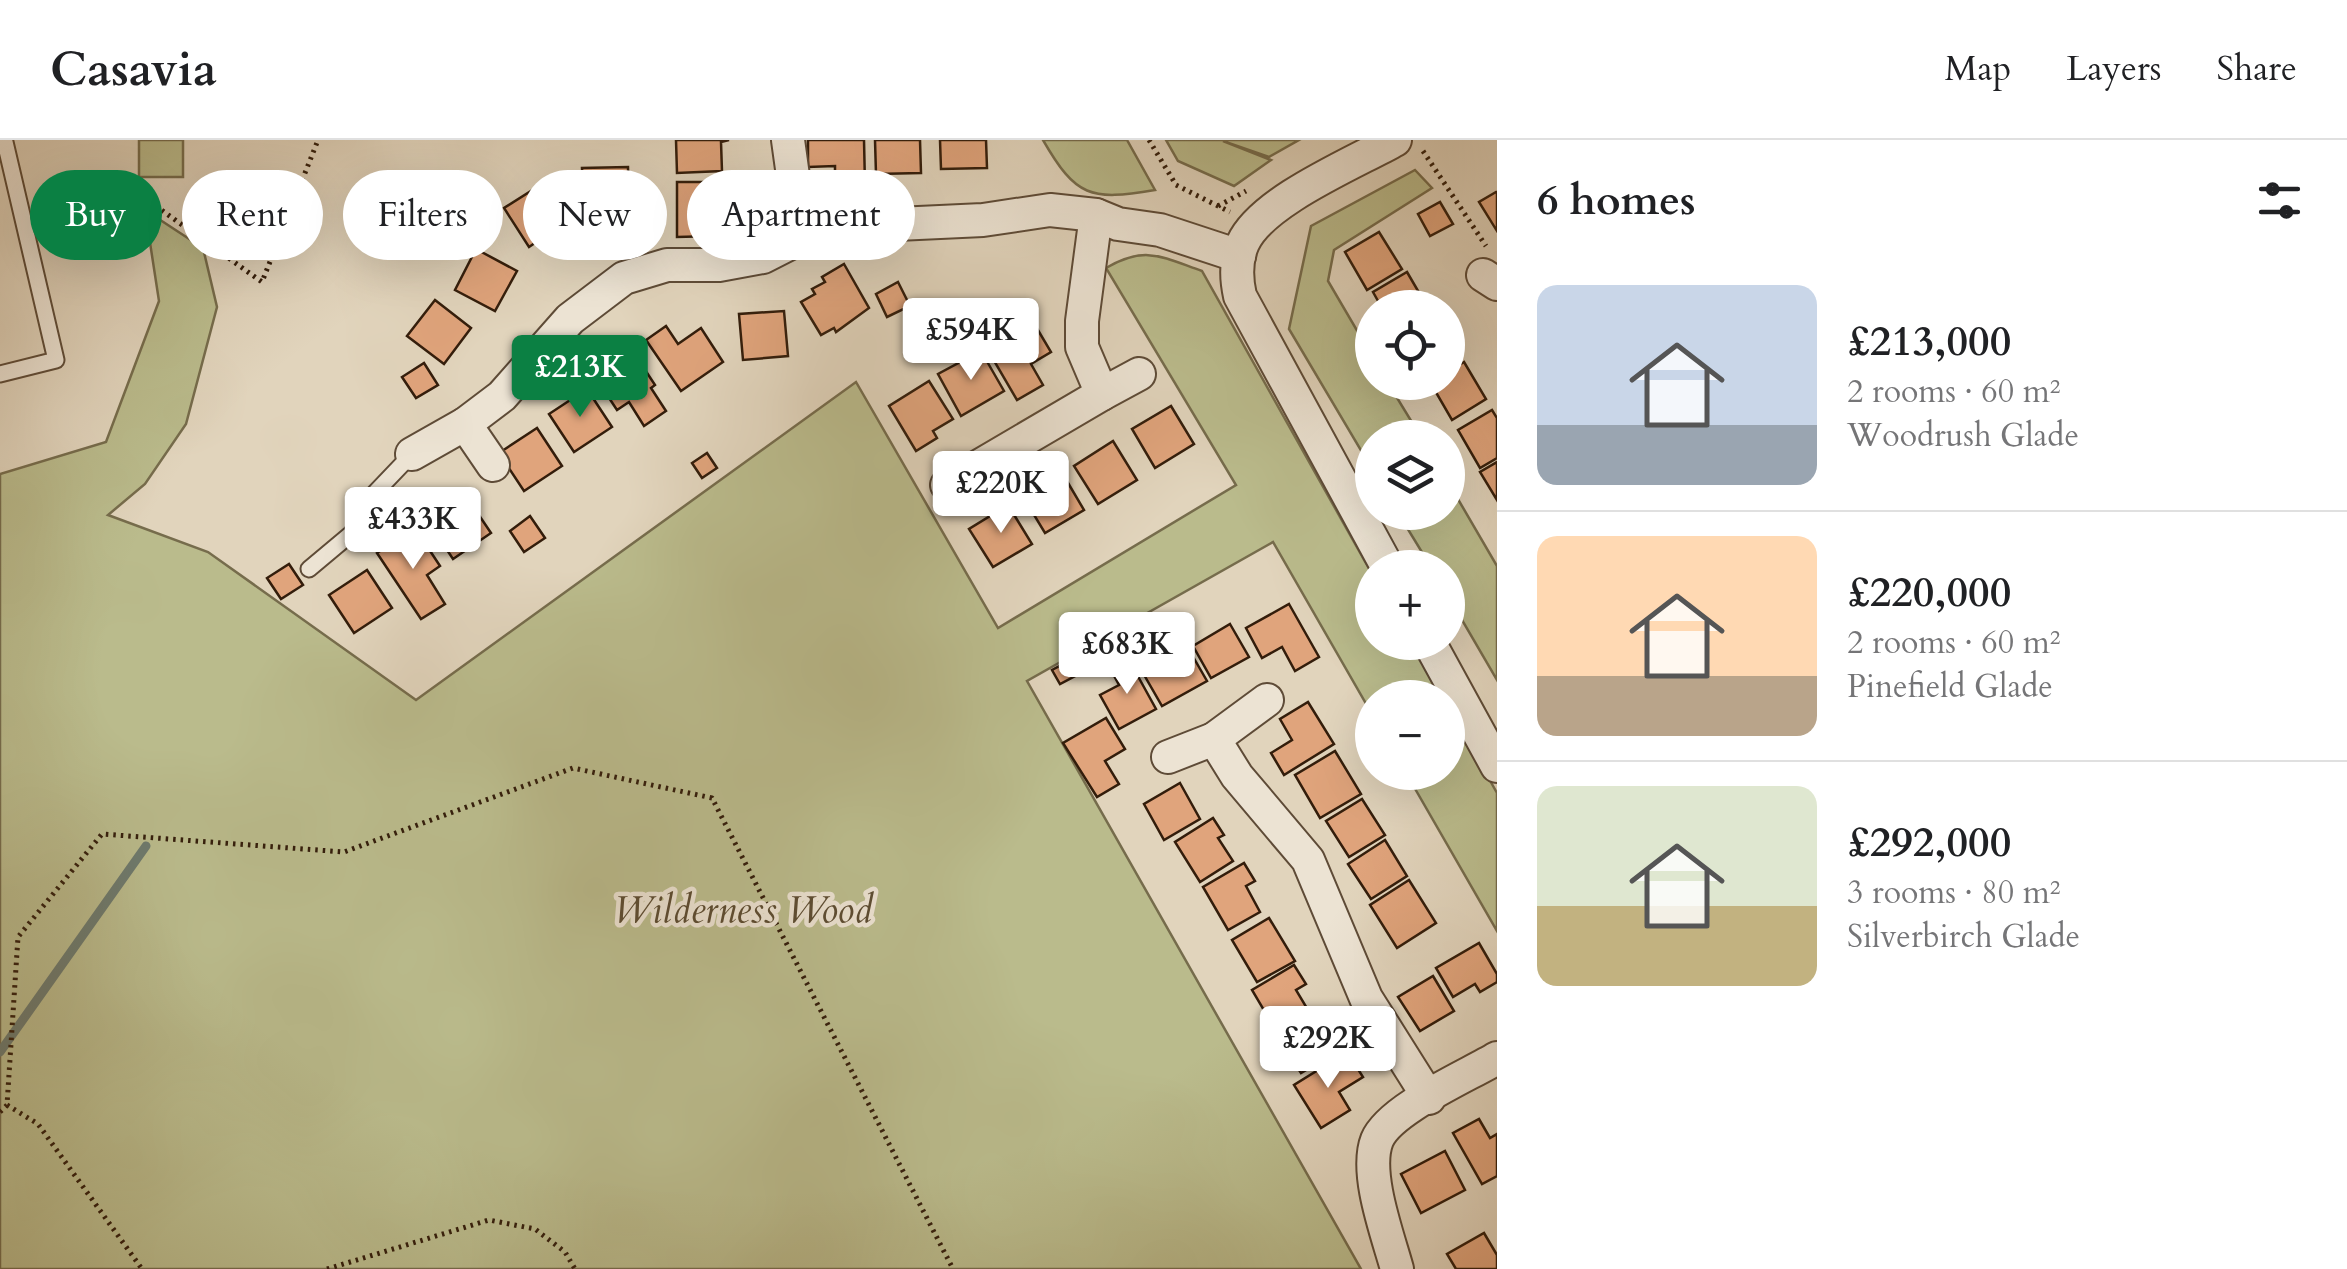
<!DOCTYPE html>
<meta charset="utf-8">
<style>
body{margin:0;font-family:Cardo,serif;background:#f6f6f6;color:#202124;height:100vh;display:flex;flex-direction:column;font-size:38px;white-space:nowrap}
*{box-sizing:border-box;margin:0}
p{font-size:32px;color:#757577}
.icon{flex:none;width:55px;height:55px;fill:none;stroke:currentColor;stroke-width:2;stroke-linecap:round;stroke-linejoin:round}
.map{position:relative;flex:1;overflow:hidden}
.side{display:flex;flex-direction:column;background:#fff;width:850px}
.side>*{flex:none}
.banner{position:absolute;left:30px;top:30px;width:950px;height:90px;display:flex;gap:20px}
.controls{position:absolute;left:1355px;top:150px;display:grid;gap:20px}
.controls a{display:grid;place-items:center;width:110px;height:110px;border-radius:50%;background:#fff;box-shadow:0 10px 40px #0002;font-size:50px}
.price{position:absolute;translate:-50% -85px;padding:0 22px;border-radius:10px;background:#fff;color:#222;font-size:32px;line-height:65px;filter:drop-shadow(0 2px 5px #0008)}
.price::after{content:'';position:absolute;left:50%;top:60px;width:30px;height:22px;margin-left:-15px;background:inherit;clip-path:polygon(0 0,100% 0,50% 100%)}
.price.current{background:#0b8043;color:#fff}
ul{padding:0;list-style:none}
li{display:flex;align-items:center;gap:30px;height:250px;padding:0 40px}
li+li{border-top:2px solid #e0e0e0}
li span{display:grid;place-items:center;flex:none;width:280px;height:200px;border-radius:20px;color:#555}
li>.icon{margin-inline-start:auto}
span .icon{width:120px;height:120px;fill:#fffc;stroke-width:1}
li b{font-size:42px}
h2{display:flex;justify-content:space-between;align-items:center;height:120px;padding:0 40px;font-size:42px}
.chip{padding:0 35px;border-radius:45px;background:#fff;box-shadow:0 10px 40px #0002;font-size:35px;line-height:90px}
.chip.current{background:#0b8043;color:#fff}
header{display:flex;align-items:center;gap:60px;box-sizing:border-box;height:140px;padding:0 50px;background:#fff;border-bottom:2px solid #e0e0e0}
header strong{font-size:48px}
nav{display:flex;gap:55px;margin-inline-start:auto;font-size:35px}
main{display:flex;flex:1;min-height:0}
.map>svg:first-child{display:block}
</style>
<header>
<strong>Casavia</strong>
<nav><a>Map</a><a>Layers</a><a>Share</a></nav>
</header>
<main>
<div class="map">
<svg width="1497" height="1129" viewBox="0 0 1497 1129">
<rect width="100%" height="100%" fill="#e1d4bc"/>
<filter id="stains"><feTurbulence type="fractalNoise" baseFrequency=".002" numOctaves="4"/><feColorMatrix values="0 0 0 0 .2 0 0 0 0 .09 0 0 0 0 .02 0 0 0 .5 -.17"/></filter>
<radialGradient id="worn" r=".72"><stop offset=".6" stop-color="#630" stop-opacity="0"/><stop offset="1" stop-color="#630" stop-opacity=".3"/></radialGradient>
<g fill="#babb8c" stroke="#766c4c" stroke-width="2.5">
<rect x="139" y="0" width="44" height="37"/>
<path d="M1043,0H1127L1155,50C1090,61 1076,57 1043,0Z"/>
<polygon points="1166,0 1299,0 1269,17 1223,1 1271,20 1234,46 1178,21"/>
<polygon points="1415,30 1432,48 1334,110 1328,141 1372,216 1372,242 1388,243 1421,297 1372,298 1372,329 1289,189 1311,86"/>
<path d="M145,70L203,108L217,167L186,284L145,344L108,375L208,412L416,560L856,242L998,488L1236,345L1106,128C1145,105 1162,117 1202,131L1372,434V502L1411,503L1442,557L1372,558V574L1273,402L1027,541L1361,1129H0V334L106,302L159,161Z"/>
<polygon points="1448,342 1497,426 1497,540 1448,456 1448,428 1431,427 1398,373 1448,372"/>
<polygon points="1448,566 1497,653 1497,791 1406,633 1448,632"/>
</g>
<g fill="none" stroke-linecap="round" stroke-linejoin="round">
<polyline stroke="#6d7a6e" stroke-width="9" points="0,912 146,706"/>
</g>
<g fill="#e0a47c" stroke="#331d0b" stroke-width="2.5">
<polygon points="676,0 729,0 721,2 722,31 677,33"/>
<polygon points="808,0 864,0 865,45 835,46 835,26 808,27"/>
<polygon points="875,0 920,0 921,33 876,34"/>
<polygon points="940,0 986,0 987,28 941,29"/>
<polygon points="628,27 629,73 584,74 582,28"/>
<polygon points="677,42 714,42 715,96 677,97"/>
<polygon points="714,42 742,42 743,69 715,70"/>
<polygon points="542,44 567,81 529,107 504,68"/>
<polygon points="1496,52 1497,53 1497,91 1479,62"/>
<polygon points="1440,62 1453,84 1430,96 1418,74"/>
<polygon points="1379,92 1402,129 1367,150 1345,112"/>
<polygon points="476,109 517,131 495,171 455,150"/>
<polygon points="844,124 869,168 836,192 834,188 821,195 801,162 815,154 812,149 825,142 822,137"/>
<polygon points="1407,132 1428,168 1382,168 1373,152"/>
<polygon points="898,142 910,166 887,177 876,154"/>
<polygon points="435,160 471,188 444,224 407,196"/>
<polygon points="784,171 788,216 743,220 739,174"/>
<polygon points="1032,180 1051,212 1031,224 1043,245 1017,260 986,207"/>
<polygon points="666,186 678,204 701,188 723,222 681,251 646,200"/>
<polygon points="630,207 655,245 651,248 666,271 644,286 629,262 617,270 592,232"/>
<polygon points="981,211 1004,251 961,276 938,234"/>
<polygon points="1464,222 1486,259 1452,280 1430,242 1448,242 1448,232"/>
<polygon points="424,223 438,245 416,258 402,237"/>
<polygon points="929,241 953,279 933,291 937,298 916,311 889,266"/>
<polygon points="587,249 612,287 574,312 549,274"/>
<polygon points="1171,266 1194,304 1155,328 1132,289"/>
<polygon points="1492,270 1497,278 1497,318 1480,328 1458,290"/>
<polygon points="537,288 562,326 524,351 499,313"/>
<polygon points="1113,301 1137,340 1098,364 1074,326"/>
<polygon points="707,313 717,328 702,338 692,323"/>
<polygon points="1497,322 1497,360 1480,332"/>
<polygon points="1061,331 1084,370 1045,393 1022,355"/>
<polygon points="466,356 491,393 453,419 428,381"/>
<polygon points="1008,365 1032,404 993,427 969,389"/>
<polygon points="530,376 545,398 524,412 510,391"/>
<polygon points="415,388 440,426 427,435 445,464 421,479 377,413"/>
<polygon points="289,424 303,445 281,459 267,438"/>
<polygon points="367,430 392,468 354,493 329,455"/>
<polygon points="1289,464 1319,517 1295,531 1282,507 1262,518 1246,488"/>
<polygon points="1230,484 1249,517 1211,538 1193,506"/>
<polygon points="1188,508 1207,541 1162,566 1143,533"/>
<polygon points="1071,520 1079,534 1060,544 1052,530"/>
<polygon points="1129,520 1156,569 1119,589 1100,555 1119,545 1111,530"/>
<polygon points="1308,562 1334,604 1284,635 1271,613 1292,600 1280,579"/>
<polygon points="1106,578 1125,609 1105,621 1119,644 1097,657 1063,603"/>
<polygon points="1335,611 1361,654 1320,678 1295,635"/>
<polygon points="1180,643 1200,679 1164,700 1144,664"/>
<polygon points="1362,659 1385,695 1349,717 1326,681"/>
<polygon points="1213,678 1224,695 1218,698 1233,721 1200,742 1175,702"/>
<polygon points="1385,700 1407,736 1371,759 1348,724"/>
<polygon points="1244,723 1255,741 1246,746 1260,772 1228,790 1203,747"/>
<polygon points="1409,740 1436,783 1397,808 1370,765"/>
<polygon points="1269,778 1295,821 1257,842 1232,800"/>
<polygon points="1479,803 1497,834 1497,842 1480,852 1475,844 1453,857 1436,828"/>
<polygon points="1294,825 1306,844 1296,850 1311,875 1278,894 1252,850"/>
<polygon points="1433,836 1454,871 1420,891 1398,857"/>
<polygon points="1316,876 1338,911 1301,933 1279,899"/>
<polygon points="1351,918 1363,937 1339,952 1350,970 1321,988 1294,945 1323,927 1327,933"/>
<polygon points="1479,979 1490,998 1497,994 1497,1036 1482,1044 1453,993"/>
<polygon points="1445,1011 1465,1050 1421,1073 1401,1034"/>
<polygon points="1484,1093 1497,1115 1497,1129 1456,1129 1447,1114"/>
</g>
<g fill="none" stroke-linecap="round" stroke-linejoin="round">
<defs>
<g id="service">
<polyline points="0,4 5,2 56,220 0,234"/>
<polyline points="309,429 352,393 370,358 412,314"/>
</g>
<g id="minor">
<polyline points="788,0 793,36 812,92"/>
<polyline points="1096,75 1082,181 1082,207 1102,254 1139,234"/>
<polyline points="1483,135 1497,144"/>
<polyline points="412,314 465,284"/>
<polyline points="493,325 465,284 502,256 570,179 624,138 667,125 719,125 763,117 812,92 854,86 983,80 1050,70 1096,75 1118,84 1160,90 1239,116"/>
<polyline points="947,345 1102,254"/>
<path d="M1388,428L1240,156C1236,138 1235,121 1243,103C1262,61 1354,23 1395,0"/>
<polyline points="1429,502 1497,626"/>
<polyline points="1267,560 1214,599 1237,636 1308,720 1366,858 1429,958"/>
<polyline points="1168,617 1214,599"/>
<path d="M1397,1129C1388,1096 1364,1033 1377,1000C1390,969 1467,936 1497,918"/>
</g>
</defs>
<use href="#service" stroke="#5e4b37" stroke-width="19"/>
<use href="#minor" stroke="#5e4b37" stroke-width="36"/>
<g stroke="#331d0b" stroke-width="5" stroke-dasharray="2.5 5" stroke-linecap="butt">
<polyline points="1149,0 1176,45 1230,72"/>
<polyline points="1423,11 1486,106"/>
<polyline points="1218,66 1246,51"/>
<polyline points="42,76 139,54 262,142 318,0"/>
<polyline points="7,965 38,984 142,1129"/>
<polyline points="0,972 7,965 18,797 102,694 344,712 573,628 712,658 953,1129"/>
<polyline points="327,1129 489,1080 535,1089 565,1112 575,1129"/>
</g>
<use href="#service" stroke="#ece3d3" stroke-width="15"/>
<use href="#minor" stroke="#ece3d3" stroke-width="32"/>
</g>
<g text-anchor="middle" stroke-width="9" stroke-linejoin="round" paint-order="stroke">
<g font-size="38" font-style="italic" fill="#5c4c32" stroke="#ece3d3">
<text x="743" y="782">Wilderness Wood</text>
</g>
</g>
<rect width="100%" height="100%" filter="url(#stains)"/>
<rect width="100%" height="100%" fill="url(#worn)"/>
</svg>
<div class="controls">
<a><svg class="icon" aria-label="locate" viewBox="0 0 24 24"><circle cx="12" cy="12" r="6"/><path d="M12 2v4M12 18v4M2 12h4M18 12h4"/></svg></a>
<a><svg class="icon" aria-label="layers" viewBox="0 0 24 24"><path d="M12 4l9 5-9 5-9-5zM3 14l9 5 9-5"/></svg></a>
<a>+</a>
<a>−</a>
</div>
<b class="price" style="left:971px;top:243px">£594K</b>
<b class="price current" style="left:580px;top:280px">£213K</b>
<b class="price" style="left:1001px;top:396px">£220K</b>
<b class="price" style="left:413px;top:432px">£433K</b>
<b class="price" style="left:1127px;top:557px">£683K</b>
<b class="price" style="left:1328px;top:951px">£292K</b>
<div class="banner">
<a class="chip current">Buy</a>
<a class="chip">Rent</a>
<a class="chip">Filters</a>
<a class="chip">New</a>
<a class="chip">Apartment</a>
</div>
</div>
<section class="side">
<h2>6 homes<svg class="icon" aria-label="filters" viewBox="0 0 24 24"><path d="M4 7h16M4 17h16"/><circle cx="9" cy="7" r="2"/><circle cx="15" cy="17" r="2"/></svg></h2>
<ul>
<li><span style="background:linear-gradient(#c9d6e8 70%,#9aa5b1 0)"><svg class="icon" aria-label="home" viewBox="0 0 24 24"><path d="M3 11l9-7 9 7M6 9v11h12V9"/></svg></span><div><b>£213,000</b><p>2 rooms · 60 m²</p><p>Woodrush Glade</p></div></li>
<li><span style="background:linear-gradient(#ffd9b3 70%,#b9a48a 0)"><svg class="icon" aria-label="home" viewBox="0 0 24 24"><path d="M3 11l9-7 9 7M6 9v11h12V9"/></svg></span><div><b>£220,000</b><p>2 rooms · 60 m²</p><p>Pinefield Glade</p></div></li>
<li><span style="background:linear-gradient(#dfe7d0 60%,#c2b280 0)"><svg class="icon" aria-label="home" viewBox="0 0 24 24"><path d="M3 11l9-7 9 7M6 9v11h12V9"/></svg></span><div><b>£292,000</b><p>3 rooms · 80 m²</p><p>Silverbirch Glade</p></div></li>
</ul>
</section>
</main>
